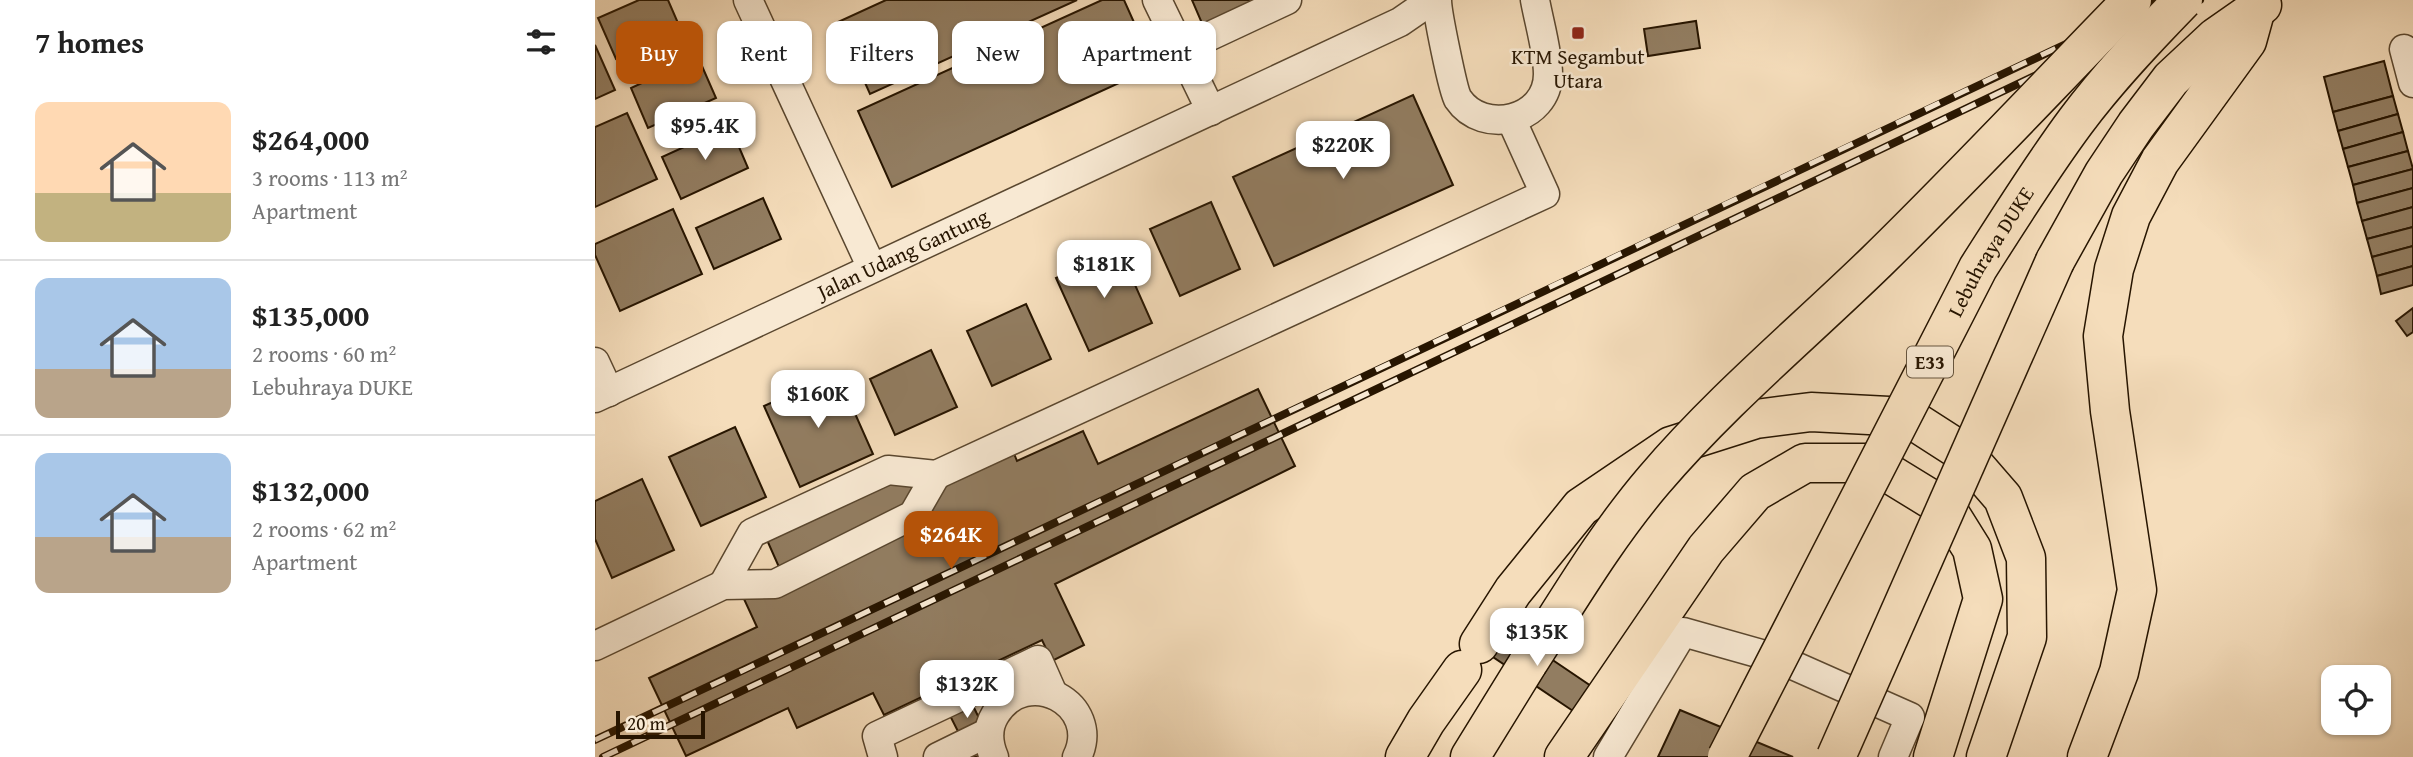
<!DOCTYPE html>
<meta charset="utf-8">
<style>
body{margin:0;font-family:"Gentium Book Plus",serif;background:#f6f6f6;color:#222;height:100vh;display:flex;flex-direction:column;font-size:26px;white-space:nowrap}
*{box-sizing:border-box;margin:0}
p{font-size:23px;color:#767676}
.icon{flex:none;width:38px;height:38px;fill:none;stroke:currentColor;stroke-width:2;stroke-linecap:round;stroke-linejoin:round}
.map{position:relative;flex:1;overflow:hidden}
.panel{display:flex;flex-direction:column;background:#fff;width:595px}
.panel>*{flex:none}
.hud{position:absolute;left:21px;top:21px;width:665px;height:63px;display:flex;gap:14px}
.buttons{position:absolute;left:1726px;top:665px;display:grid;gap:14px}
.buttons a{display:grid;place-items:center;width:70px;height:70px;border-radius:14px;background:#fff;box-shadow:0 2px 5px #0004;font-size:35px}
.scale{position:absolute;left:21px;bottom:18px;width:89px;box-sizing:border-box;padding-left:7px;border:4px solid #271500;border-top:0;font-size:19px;line-height:24px;white-space:nowrap;color:#271500;-webkit-text-stroke:5px #f8e9d3;paint-order:stroke}
.price{position:absolute;translate:-50% -60px;padding:0 16px;border-radius:14px;background:#fff;color:#222;font-size:23px;line-height:46px;filter:drop-shadow(0 2px 4px #0008)}
.price::after{content:'';position:absolute;left:50%;top:42px;width:21px;height:16px;margin-left:-10px;background:inherit;clip-path:polygon(0 0,100% 0,50% 100%)}
.price.selected{background:#b45309;color:#fff}
ul{padding:0;list-style:none}
li{display:flex;align-items:center;gap:21px;height:175px;padding:0 35px}
li+li{border-top:2px solid #e0e0e0}
li span{display:grid;place-items:center;flex:none;width:196px;height:140px;border-radius:14px;color:#555}
li>.icon{margin-inline-start:auto}
span .icon{width:84px;height:84px;fill:#fffc;stroke-width:1}
li b{font-size:30px}
h2{display:flex;justify-content:space-between;align-items:center;height:84px;padding:0 35px;font-size:30px}
.tag{padding:0 24px;border-radius:14px;background:#fff;box-shadow:0 2px 5px #0004;font-size:24px;line-height:63px}
.tag.selected{background:#b45309;color:#fff}
main{display:flex;flex:1;min-height:0}
.map>svg:first-child{display:block}
</style>
<main>
<section class="panel">
<h2>7 homes<svg class="icon" aria-label="filters" viewBox="0 0 24 24"><path d="M4 7h16M4 17h16"/><circle cx="9" cy="7" r="2"/><circle cx="15" cy="17" r="2"/></svg></h2>
<ul>
<li><span style="background:linear-gradient(#ffd9b3 65%,#c2b280 0)"><svg class="icon" aria-label="home" viewBox="0 0 24 24"><path d="M3 11l9-7 9 7M6 9v11h12V9"/></svg></span><div><b>$264,000</b><p>3 rooms · 113 m²</p><p>Apartment</p></div></li>
<li><span style="background:linear-gradient(#a9c7e8 65%,#b9a48a 0)"><svg class="icon" aria-label="home" viewBox="0 0 24 24"><path d="M3 11l9-7 9 7M6 9v11h12V9"/></svg></span><div><b>$135,000</b><p>2 rooms · 60 m²</p><p>Lebuhraya DUKE</p></div></li>
<li><span style="background:linear-gradient(#a9c7e8 60%,#b9a48a 0)"><svg class="icon" aria-label="home" viewBox="0 0 24 24"><path d="M3 11l9-7 9 7M6 9v11h12V9"/></svg></span><div><b>$132,000</b><p>2 rooms · 62 m²</p><p>Apartment</p></div></li>
</ul>
</section>
<div class="map">
<svg width="1818" height="757" viewBox="0 0 1818 757">
<rect width="100%" height="100%" fill="#f5ddbb"/>
<filter id="stains"><feTurbulence type="fractalNoise" baseFrequency=".00286" numOctaves="4"/><feColorMatrix values="0 0 0 0 .2 0 0 0 0 .09 0 0 0 0 .02 0 0 0 .5 -.17"/></filter>
<radialGradient id="worn" r=".72"><stop offset=".6" stop-color="#630" stop-opacity="0"/><stop offset="1" stop-color="#630" stop-opacity=".3"/></radialGradient>
<g fill="#927d61" stroke="#271500" stroke-width="2">
<polygon points="44,0 73,0 86,30 21,59 3,18"/>
<polygon points="291,0 482,0 275,94 243,22"/>
<polygon points="507,0 529,0 559,67 297,187 263,111"/>
<polygon points="597,0 671,0 609,28"/>
<polygon points="1101,21 1105,48 1053,56 1049,29"/>
<polygon points="0,45 20,90 0,99"/>
<polygon points="103,57 121,98 53,128 36,88"/>
<polygon points="1789,61 1798,96 1738,112 1729,77"/>
<polygon points="818,95 858,185 679,266 638,177"/>
<polygon points="1798,96 1803,114 1743,131 1738,112"/>
<polygon points="32,113 62,179 0,207 0,127"/>
<polygon points="1803,114 1808,132 1748,149 1743,131"/>
<polygon points="135,126 153,168 86,199 67,157"/>
<polygon points="1808,132 1813,151 1753,167 1748,149"/>
<polygon points="1813,151 1818,169 1758,185 1753,167"/>
<polygon points="1818,169 1818,188 1762,203 1758,185"/>
<polygon points="1818,188 1818,207 1767,221 1762,203"/>
<polygon points="168,198 186,239 119,269 101,228"/>
<polygon points="616,202 645,269 585,296 555,229"/>
<polygon points="1818,207 1818,227 1772,239 1767,221"/>
<polygon points="78,209 107,274 25,311 0,255 0,244"/>
<polygon points="1818,227 1818,246 1777,257 1772,239"/>
<polygon points="1818,246 1818,266 1782,276 1777,257"/>
<polygon points="524,249 557,323 494,351 461,278"/>
<polygon points="1818,266 1818,285 1786,294 1782,276"/>
<polygon points="431,304 456,359 397,386 372,331"/>
<polygon points="1818,308 1818,332 1812,336 1801,321"/>
<polygon points="336,350 362,407 300,435 275,379"/>
<polygon points="242,373 278,454 205,487 169,406"/>
<polygon points="663,389 700,466 460,584 489,645 457,661 447,640 289,715 278,693 202,728 193,708 91,756 54,678 162,627 143,586 184,567 168,531 320,459 334,490 418,451 422,461 488,431 503,464"/>
<polygon points="140,427 171,497 106,526 74,457"/>
<polygon points="47,479 79,550 17,578 0,539 0,501"/>
<polygon points="906,625 996,686 978,711 889,651"/>
<polygon points="365,679 403,757 376,757 342,690"/>
<polygon points="1085,710 1198,757 1063,757"/>
</g>
<g fill="none" stroke-linecap="round" stroke-linejoin="round">
<defs>
<g id="minor">
<polyline points="153,0 277,268"/>
<polyline points="562,0 616,111"/>
<path d="M842,0C842,12 858,91 863,99C888,136 953,121 953,74C953,53 944,22 940,0"/>
<polyline points="1809,49 1818,83"/>
<polyline points="585,50 692,0"/>
<polyline points="0,362 14,392"/>
<path id="s1" d="M0,398L805,22L837,0"/>
<polyline points="128,585 157,533 293,470 341,475 950,194 916,119"/>
<polyline points="0,646 128,585 180,584 318,515 341,475"/>
<polyline points="288,757 282,736 443,660 458,694"/>
<polyline points="343,757 394,732"/>
<path d="M399,757C393,743 392,728 400,715C431,663 508,704 482,757"/>
<polyline points="1013,757 1088,632 1184,659 1315,717 1298,757"/>
</g>
<g id="highway">
<polyline points="1460,261 1509,173 1541,125 1576,79 1621,37 1667,5"/>
<polyline points="884,644 918,591 986,507 1076,446 1161,419 1216,412 1313,417 1369,453 1408,498 1431,558 1432,637 1391,757"/>
<polyline points="810,757 831,721 867,670"/>
<polyline points="875,757 933,663"/>
<polyline points="969,757 1111,549 1160,492 1210,463 1277,463 1352,509 1377,549 1388,599 1338,757"/>
<polyline points="1492,757 1524,672 1542,590 1515,411 1508,336 1519,269 1536,216 1565,161 1652,41 1660,12"/>
</g>
</defs>
<use href="#minor" stroke="#5a472f" stroke-width="31"/>
<use href="#highway" stroke="#271500" stroke-width="41"/>
<use href="#minor" stroke="#f8e9d3" stroke-width="28"/>
<use href="#highway" stroke="#f5ddbb" stroke-width="38"/>
<defs>
<g id="rail">
<path d="M0,740C522,495 1041,244 1564,0"/>
<polyline points="8,757 1448,72 1605,0"/>
</g>
</defs>
<use href="#rail" stroke="#271500" stroke-width="8"/>
<use href="#rail" stroke="#f8e9d3" stroke-width="5" stroke-dasharray="16" stroke-linecap="butt"/>
<defs>
<g id="highway-bridge">
<path d="M933,663C973,601 1011,536 1059,480C1127,400 1207,334 1282,261C1369,176 1452,87 1537,0"/>
<path id="s2" d="M1132,757L1383,268C1415,218 1446,168 1481,121C1513,78 1551,38 1588,0"/>
<polyline points="1241,757 1460,261"/>
</g>
</defs>
<use href="#highway-bridge" stroke="#271500" stroke-width="41" stroke-linecap="butt"/>
<use href="#highway-bridge" stroke="#f5ddbb" stroke-width="38"/>
</g>
<rect fill="#8f2418" stroke="#f8e9d3" stroke-width="2.5" x="976" y="26" width="14" height="14" rx="3.5"/>
<g text-anchor="middle" stroke-width="5" stroke-linejoin="round" paint-order="stroke">
<rect fill="#f8e9d3" stroke="#66553f" stroke-width="2" x="1312" y="346.5" width="46" height="31" rx="5"/>
<g font-size="19" font-weight="bold" fill="#271500">
<text x="1335" y="369">E33</text>
</g>
<g font-size="21" fill="#271500" stroke="#f8e9d3">
<text x="983" y="64">KTM Segambut<tspan x="983" dy="24">Utara</tspan></text>
</g>
<g font-size="21" fill="#271500" stroke="#f8e9d3">
<text dy="7" stroke="none"><textPath href="#s2" startOffset="570">Lebuhraya DUKE</textPath></text>
<text dy="7" stroke="none"><textPath href="#s1" startOffset="340">Jalan Udang Gantung</textPath></text>
</g>
</g>
<rect width="100%" height="100%" filter="url(#stains)"/>
<rect width="100%" height="100%" fill="url(#worn)"/>
</svg>
<div class="buttons">
<a><svg class="icon" aria-label="locate" viewBox="0 0 24 24"><circle cx="12" cy="12" r="6"/><path d="M12 2v4M12 18v4M2 12h4M18 12h4"/></svg></a>
</div>
<div class="scale">20 m</div>
<b class="price" style="left:110px;top:162px">$95.4K</b>
<b class="price" style="left:748px;top:181px">$220K</b>
<b class="price" style="left:509px;top:300px">$181K</b>
<b class="price" style="left:223px;top:430px">$160K</b>
<b class="price selected" style="left:356px;top:571px">$264K</b>
<b class="price" style="left:942px;top:668px">$135K</b>
<b class="price" style="left:372px;top:720px">$132K</b>
<div class="hud">
<a class="tag selected">Buy</a>
<a class="tag">Rent</a>
<a class="tag">Filters</a>
<a class="tag">New</a>
<a class="tag">Apartment</a>
</div>
</div>
</main>
